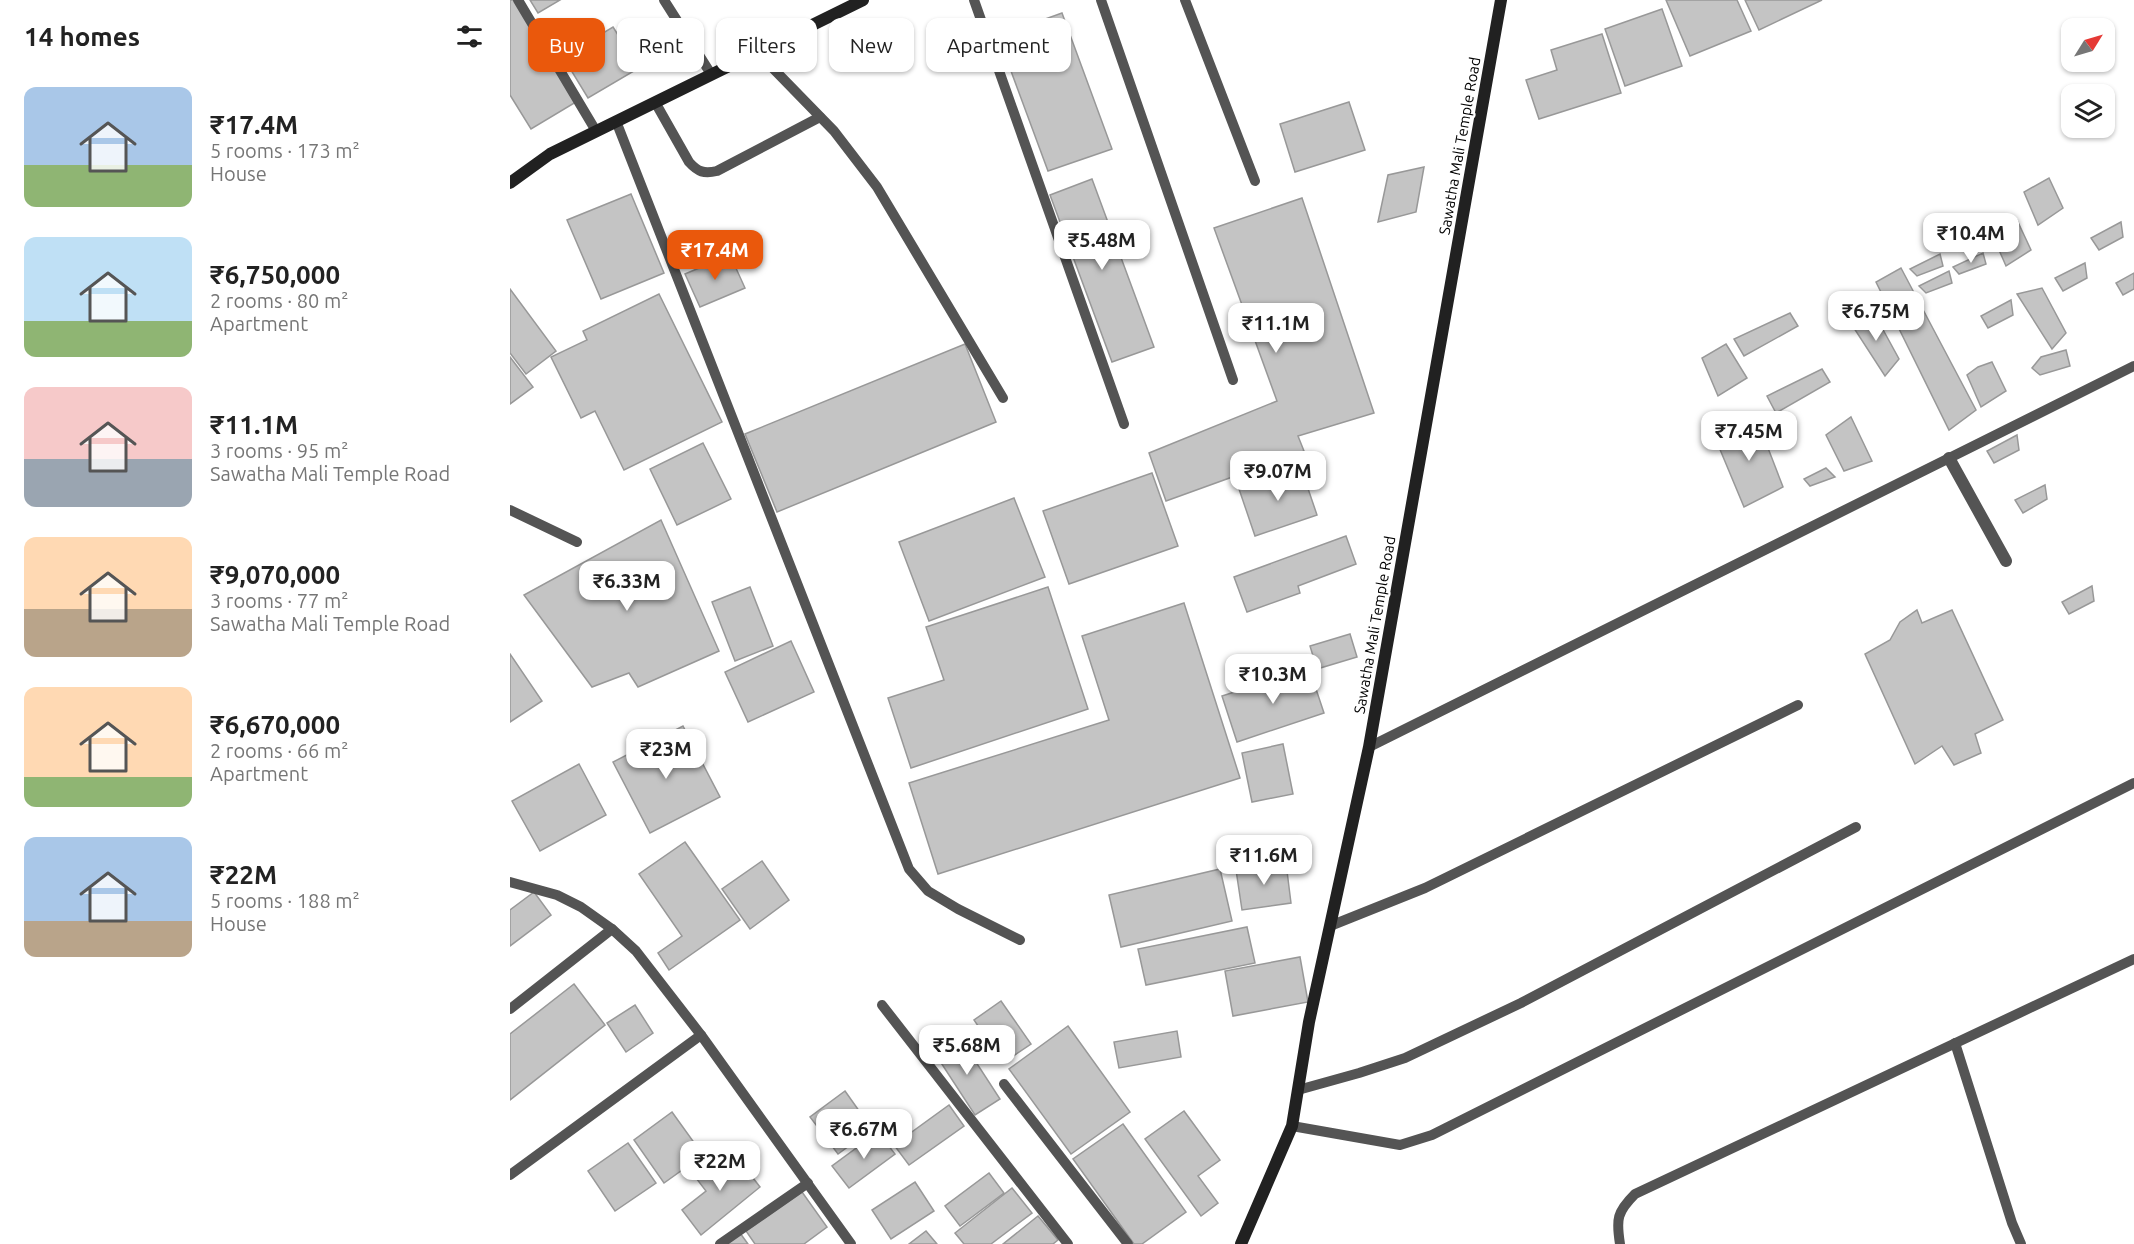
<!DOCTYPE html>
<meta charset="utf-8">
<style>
body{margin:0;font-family:Ubuntu,sans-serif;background:#f2f2f2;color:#222;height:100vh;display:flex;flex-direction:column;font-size:22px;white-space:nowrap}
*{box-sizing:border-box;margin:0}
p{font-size:20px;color:#767676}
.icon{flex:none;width:33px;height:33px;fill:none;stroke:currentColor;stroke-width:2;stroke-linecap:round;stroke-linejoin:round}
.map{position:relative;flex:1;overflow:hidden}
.drawer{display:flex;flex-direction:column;background:#fff;width:510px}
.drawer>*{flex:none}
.top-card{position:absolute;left:18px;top:18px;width:570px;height:54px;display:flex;gap:12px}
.needle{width:39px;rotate:53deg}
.buttons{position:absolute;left:1551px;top:18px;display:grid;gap:12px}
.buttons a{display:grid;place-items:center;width:54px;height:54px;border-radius:12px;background:#fff;box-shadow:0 2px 4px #0004;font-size:30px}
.price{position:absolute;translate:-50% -51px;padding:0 14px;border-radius:12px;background:#fff;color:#222;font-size:20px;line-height:39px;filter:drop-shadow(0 2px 3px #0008)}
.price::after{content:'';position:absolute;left:50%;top:36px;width:18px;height:14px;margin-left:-9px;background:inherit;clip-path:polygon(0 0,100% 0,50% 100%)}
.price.active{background:#ea580c;color:#fff}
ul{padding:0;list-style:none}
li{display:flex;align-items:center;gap:18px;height:150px;padding:0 24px}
li span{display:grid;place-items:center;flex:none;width:168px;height:120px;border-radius:12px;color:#555}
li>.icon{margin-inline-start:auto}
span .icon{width:72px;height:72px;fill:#fffc;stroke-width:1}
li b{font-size:26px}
h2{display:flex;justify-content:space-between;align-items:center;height:72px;padding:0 24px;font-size:26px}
.pill{padding:0 21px;border-radius:12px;background:#fff;box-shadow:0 2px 4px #0004;font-size:21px;line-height:54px}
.pill.active{background:#ea580c;color:#fff}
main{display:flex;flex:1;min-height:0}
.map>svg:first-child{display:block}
</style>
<main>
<section class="drawer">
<h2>14 homes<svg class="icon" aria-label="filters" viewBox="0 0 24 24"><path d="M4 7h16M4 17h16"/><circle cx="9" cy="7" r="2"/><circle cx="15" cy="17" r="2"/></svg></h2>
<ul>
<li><span style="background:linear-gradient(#a9c7e8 65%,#8fb573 0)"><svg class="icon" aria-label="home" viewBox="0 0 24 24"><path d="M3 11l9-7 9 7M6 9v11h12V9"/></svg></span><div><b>₹17.4M</b><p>5 rooms · 173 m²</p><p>House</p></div></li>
<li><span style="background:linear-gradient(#bfe0f5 70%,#8fb573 0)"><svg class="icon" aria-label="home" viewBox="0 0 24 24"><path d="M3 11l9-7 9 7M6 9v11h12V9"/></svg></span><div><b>₹6,750,000</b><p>2 rooms · 80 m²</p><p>Apartment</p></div></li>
<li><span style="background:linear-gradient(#f6c9c9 60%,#9aa5b1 0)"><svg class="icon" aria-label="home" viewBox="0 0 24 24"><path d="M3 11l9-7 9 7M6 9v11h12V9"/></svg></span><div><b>₹11.1M</b><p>3 rooms · 95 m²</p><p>Sawatha Mali Temple Road</p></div></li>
<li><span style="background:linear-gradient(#ffd9b3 60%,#b9a48a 0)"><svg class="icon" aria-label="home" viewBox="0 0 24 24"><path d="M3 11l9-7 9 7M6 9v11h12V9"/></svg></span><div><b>₹9,070,000</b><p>3 rooms · 77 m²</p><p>Sawatha Mali Temple Road</p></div></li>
<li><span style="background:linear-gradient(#ffd9b3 75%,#8fb573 0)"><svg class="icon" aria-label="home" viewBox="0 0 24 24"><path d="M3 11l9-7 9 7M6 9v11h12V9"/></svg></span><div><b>₹6,670,000</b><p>2 rooms · 66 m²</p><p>Apartment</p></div></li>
<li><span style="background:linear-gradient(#a9c7e8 70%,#b9a48a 0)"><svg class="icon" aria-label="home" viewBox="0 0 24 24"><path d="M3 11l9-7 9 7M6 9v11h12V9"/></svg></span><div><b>₹22M</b><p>5 rooms · 188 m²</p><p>House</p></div></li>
</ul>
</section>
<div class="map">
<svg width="1624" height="1244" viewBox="0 0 1624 1244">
<rect width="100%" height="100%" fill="#fff"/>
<g fill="#c4c4c4" stroke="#989898" stroke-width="1.5">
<polygon points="0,0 4,0 66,102 21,129 0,95"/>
<polygon points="20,0 50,0 28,13"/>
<polygon points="1156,0 1227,0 1241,31 1180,56"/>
<polygon points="1235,0 1312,0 1249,30"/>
<polygon points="1152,9 1172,66 1115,86 1095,29"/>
<polygon points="552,13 602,149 538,171 488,36"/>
<polygon points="103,27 129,68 78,98 53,57"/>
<polygon points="1092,34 1111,93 1029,119 1016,80 1047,70 1041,50"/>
<polygon points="839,102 855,150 785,172 770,124"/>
<polygon points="914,167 906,212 868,222 878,175"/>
<polygon points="1539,178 1553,208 1528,225 1514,192"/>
<polygon points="582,179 644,347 602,362 540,195"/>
<polygon points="121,194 154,273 91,299 57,220"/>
<polygon points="792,198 864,413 788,436 794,451 656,501 639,453 767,401 704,228"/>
<polygon points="1507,220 1521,250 1496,266 1482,234"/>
<polygon points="1611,222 1613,237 1589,250 1581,238"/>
<polygon points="1462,225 1464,236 1438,246 1432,240"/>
<polygon points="1473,253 1476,264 1449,274 1443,267"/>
<polygon points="1430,254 1433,266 1407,276 1400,269"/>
<polygon points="220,255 235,288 190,307 175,274"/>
<polygon points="1575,263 1577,278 1553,291 1545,278"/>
<polygon points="1391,268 1466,410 1439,430 1366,282"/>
<polygon points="1439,271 1442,283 1416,293 1409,286"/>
<polygon points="1624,273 1624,289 1613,295 1606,283"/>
<polygon points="1532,288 1556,333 1542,349 1507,294"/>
<polygon points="0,289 46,351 16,374 0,353"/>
<polygon points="149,294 212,422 114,470 85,411 71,418 41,357 77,340 73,331"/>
<polygon points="1501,300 1503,315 1478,328 1471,316"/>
<polygon points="1280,313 1288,326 1234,356 1224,339"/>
<polygon points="1365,315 1389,359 1375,376 1340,322"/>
<polygon points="455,344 486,422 267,512 235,434"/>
<polygon points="1216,344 1237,378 1208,396 1192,358"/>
<polygon points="1556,350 1560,366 1530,375 1522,368 1531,357"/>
<polygon points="0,357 23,387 0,404"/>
<polygon points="1482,362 1496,391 1471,407 1457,375 1468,367"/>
<polygon points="1312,369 1320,382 1266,413 1257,396"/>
<polygon points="1241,417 1258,448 1273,487 1234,507 1204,435"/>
<polygon points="1341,417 1362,461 1334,471 1316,435"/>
<polygon points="1507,435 1509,450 1484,463 1477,451"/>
<polygon points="193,443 221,499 167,525 140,469"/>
<polygon points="791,468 807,515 745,536 729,489"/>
<polygon points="1316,468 1325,477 1300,486 1294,479"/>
<polygon points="642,473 668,546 559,584 533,511"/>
<polygon points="1535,485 1537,499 1513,513 1505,500"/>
<polygon points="504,498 535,577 419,621 389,542"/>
<polygon points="151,520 209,651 128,687 119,673 82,687 14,595"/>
<polygon points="836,536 846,564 788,586 790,593 737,612 724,577"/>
<polygon points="1582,586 1584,601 1559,614 1552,602"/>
<polygon points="240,587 263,646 225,661 202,602"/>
<polygon points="538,587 578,709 401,768 378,698 434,680 416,627"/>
<polygon points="674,603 730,778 428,874 399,783 599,720 572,636"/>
<polygon points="1407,610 1412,623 1442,610 1493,720 1465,734 1471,753 1444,765 1432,746 1405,764 1355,654 1380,640 1390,622"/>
<polygon points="840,634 847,657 807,669 800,646"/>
<polygon points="281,641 304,692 238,722 215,672"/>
<polygon points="0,654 32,701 0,722"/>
<polygon points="799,668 814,713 727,742 712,696"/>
<polygon points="173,726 210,797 140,833 103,762"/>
<polygon points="773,744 783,794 742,802 732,753"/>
<polygon points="69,764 96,815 30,851 2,801"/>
<polygon points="175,842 230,920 159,970 148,953 172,936 129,874"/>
<polygon points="252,861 279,900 240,929 212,889"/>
<polygon points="776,863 781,903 732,910 726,870"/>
<polygon points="710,869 722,921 611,947 599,895"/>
<polygon points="24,892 41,915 0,946 0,910"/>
<polygon points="737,927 745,963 636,985 628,949"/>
<polygon points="790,957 798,1002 723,1016 715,971"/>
<polygon points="64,984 95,1025 0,1100 0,1034"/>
<polygon points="491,1001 521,1044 493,1063 464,1020"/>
<polygon points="125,1005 143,1033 116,1052 97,1023"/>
<polygon points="558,1026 620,1112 561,1154 499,1069"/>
<polygon points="667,1031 671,1057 609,1068 604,1042"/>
<polygon points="449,1036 490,1099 465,1115 424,1052"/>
<polygon points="335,1091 362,1129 328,1154 300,1117"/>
<polygon points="439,1105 454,1126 399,1165 384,1145"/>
<polygon points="674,1111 710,1160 688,1176 708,1203 691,1216 635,1139"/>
<polygon points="162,1112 193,1155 154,1183 124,1140"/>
<polygon points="613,1124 676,1212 632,1244 624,1244 563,1159"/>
<polygon points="368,1132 385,1154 339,1188 322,1166"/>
<polygon points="118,1143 146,1183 105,1211 78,1171"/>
<polygon points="222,1151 250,1187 191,1235 172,1210 196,1191 186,1178"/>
<polygon points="479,1173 494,1193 450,1226 435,1206"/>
<polygon points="405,1182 424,1211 381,1239 362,1210"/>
<polygon points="502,1188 522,1213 481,1244 454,1244 445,1233"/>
<polygon points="292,1192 317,1227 294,1244 245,1244 236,1231"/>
<polygon points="528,1216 548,1240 543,1244 493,1244"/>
<polygon points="416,1231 427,1244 399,1244"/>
<polygon points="230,1233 238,1244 214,1244"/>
</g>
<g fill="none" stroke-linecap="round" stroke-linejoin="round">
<g stroke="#545454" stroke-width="10">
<polyline points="8,0 86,131"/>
<polyline points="154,0 201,74"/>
<polyline points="464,0 614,424"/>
<polyline points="591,0 723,380"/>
<polyline points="675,0 745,181"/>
<polyline points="247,52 324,131 367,187 493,398"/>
<path d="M145,102L179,162C188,172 194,174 207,171L310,117"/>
<polyline points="106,121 399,869 418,891 448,909 510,940"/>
<polyline points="0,510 67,542"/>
<polyline points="859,747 1624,366"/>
<polyline points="0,882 47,895 71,907 102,929 126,951 191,1035 341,1244"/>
<polyline points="820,926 915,888 1288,705"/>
<polyline points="372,1005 558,1244"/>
<polyline points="0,1009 102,929"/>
<polyline points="1445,1043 1502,1223 1511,1244"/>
<polyline points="494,1084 618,1244"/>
<polyline points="788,1090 849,1073 895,1058 1011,1003 1346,827"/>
<polyline points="782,1126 890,1145 922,1135 1624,783"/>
<polyline points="0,1175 191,1035"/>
<polyline points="210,1244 298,1183"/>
<path d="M1110,1244C1106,1219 1107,1212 1125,1194L1624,959"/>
</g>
<polyline stroke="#545454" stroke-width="12" points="1439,458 1496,561"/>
<g stroke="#212121" stroke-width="12">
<polyline points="0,183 40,154 353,0"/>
<polyline points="731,1244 782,1126 799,1022 859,747 991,0"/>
</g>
</g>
<g text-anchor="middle" stroke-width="4.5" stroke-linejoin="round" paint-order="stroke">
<g font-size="15" fill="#000" stroke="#fff">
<text transform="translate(950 146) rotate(-80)" y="5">Sawatha Mali Temple Road</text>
<text transform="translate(865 625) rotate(-80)" y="5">Sawatha Mali Temple Road</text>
</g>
</g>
</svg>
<div class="buttons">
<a><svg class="needle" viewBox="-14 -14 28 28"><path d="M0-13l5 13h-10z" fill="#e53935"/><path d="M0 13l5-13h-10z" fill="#767676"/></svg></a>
<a><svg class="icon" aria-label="layers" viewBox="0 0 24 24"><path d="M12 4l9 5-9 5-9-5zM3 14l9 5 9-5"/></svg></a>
</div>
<b class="price" style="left:1461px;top:264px">₹10.4M</b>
<b class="price" style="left:592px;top:271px">₹5.48M</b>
<b class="price active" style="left:205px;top:281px">₹17.4M</b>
<b class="price" style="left:1366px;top:342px">₹6.75M</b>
<b class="price" style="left:766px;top:354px">₹11.1M</b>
<b class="price" style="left:1239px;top:462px">₹7.45M</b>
<b class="price" style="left:768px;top:502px">₹9.07M</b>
<b class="price" style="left:117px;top:612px">₹6.33M</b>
<b class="price" style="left:763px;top:705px">₹10.3M</b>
<b class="price" style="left:156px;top:780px">₹23M</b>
<b class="price" style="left:754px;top:886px">₹11.6M</b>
<b class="price" style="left:457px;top:1076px">₹5.68M</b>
<b class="price" style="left:354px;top:1160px">₹6.67M</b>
<b class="price" style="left:210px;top:1192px">₹22M</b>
<div class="top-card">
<a class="pill active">Buy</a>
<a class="pill">Rent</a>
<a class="pill">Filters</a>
<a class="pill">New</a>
<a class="pill">Apartment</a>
</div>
</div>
</main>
